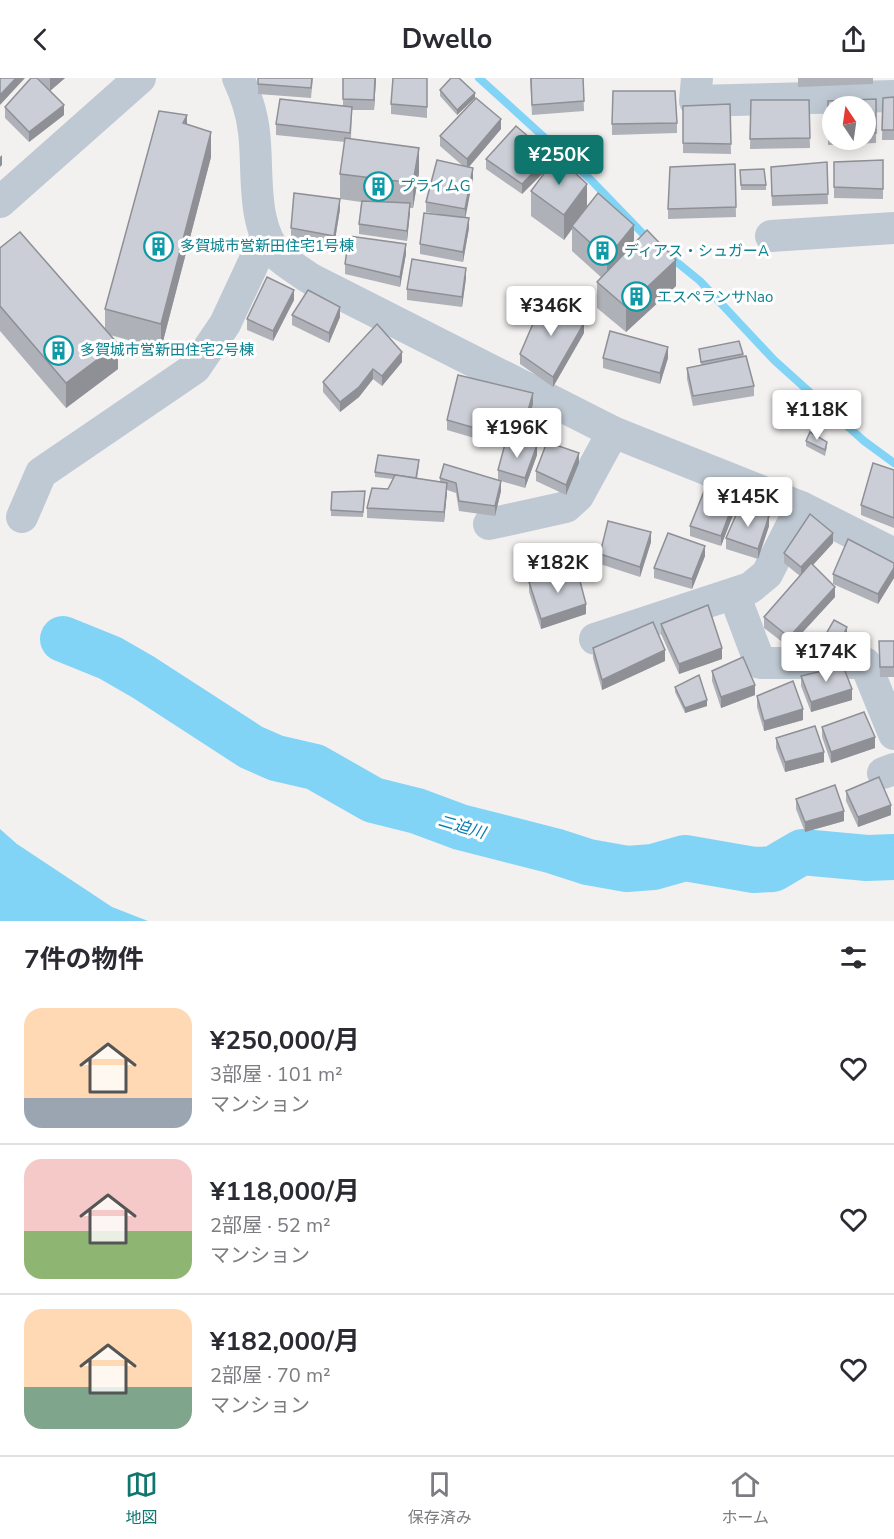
<!DOCTYPE html>
<html lang="ja">
<meta charset="utf-8">
<style>
body{margin:0;font-family:"Nunito Sans","Noto Sans JP",sans-serif;background:#f2f2f3;color:#2b2b33;height:100vh;display:flex;flex-direction:column;font-size:22px;white-space:nowrap}
*{box-sizing:border-box;margin:0}
p{font-size:20px;color:#7c7c81}
.icon{flex:none;width:33px;height:33px;fill:none;stroke:currentColor;stroke-width:2;stroke-linecap:round;stroke-linejoin:round}
.map{position:relative;height:843px;overflow:hidden}
.panel{display:flex;flex-direction:column;background:#fff;flex:1}
.panel>*{flex:none}
.needle{width:39px;rotate:347deg}
.tools{position:absolute;left:822px;top:18px;display:grid;gap:12px}
.tools a{display:grid;place-items:center;width:54px;height:54px;border-radius:50%;background:#fff;box-shadow:0 3px 15px #0003;font-size:30px}
.price{position:absolute;translate:-50% -51px;padding:0 14px;border-radius:6px;background:#fff;color:#222;font-size:20px;line-height:39px;filter:drop-shadow(0 2px 3px #0008)}
.price::after{content:'';position:absolute;left:50%;top:36px;width:18px;height:14px;margin-left:-9px;background:inherit;clip-path:polygon(0 0,100% 0,50% 100%)}
.price.current{background:#0f766e;color:#fff}
ul{padding:0;list-style:none}
li{display:flex;align-items:center;gap:18px;height:150px;padding:0 24px}
li+li{border-top:2px solid #e1e1e2}
li span{display:grid;place-items:center;flex:none;width:168px;height:120px;border-radius:18px;color:#555}
li>.icon{margin-inline-start:auto}
span .icon{width:72px;height:72px;fill:#fffc;stroke-width:1}
li b{font-size:26px}
h2{display:flex;justify-content:space-between;align-items:center;height:72px;padding:0 24px;font-size:26px}
header{display:flex;justify-content:space-between;align-items:center;height:78px;padding:0 24px;background:#fff;font-size:27px;font-weight:700}
.dock{display:flex;justify-content:space-around;align-items:center;height:84px;border-top:2px solid #e1e1e2;background:#fff;font-size:16px;color:#7c7c81}
.dock a{display:grid;justify-items:center;gap:3px}
.dock .current{color:#0f766e}
.map>svg:first-child{display:block}
</style>
<header><svg class="icon" aria-label="back" viewBox="0 0 24 24"><path d="M15 5l-7 7 7 7"/></svg>Dwello<svg class="icon" aria-label="share" viewBox="0 0 24 24"><path d="M12 15V3M7 8l5-5 5 5M5 13v7h14v-7"/></svg></header>
<div class="map">
<svg width="894" height="843" viewBox="0 0 894 843">
<rect width="100%" height="100%" fill="#f3f0f0"/>
<polygon fill="#82d4f6" points="0,751 17,766 112,829 148,843 0,843"/>
<g fill="none" stroke-linecap="round" stroke-linejoin="round">
<g stroke="#82d4f6" stroke-width="8">
<polyline points="479,0 590,101 649,162"/>
<polyline points="668,177 700,203 774,282 864,363 894,385"/>
</g>
<polyline stroke="#82d4f6" stroke-width="46" points="63,561 110,580 143,599 251,669 276,680 315,689 373,722 417,733 460,749 554,773 588,784 627,791 653,789 685,780 754,792 773,791 802,774 867,780 894,779"/>
<g stroke="#bfc9d3" stroke-width="32">
<path d="M238,0C246,17 252,35 254,54C259,92 250,149 280,179C289,187 301,194 311,201L613,354L801,429L894,476"/>
<polyline points="697,0 695,23 894,18"/>
<polyline points="0,124 140,0"/>
<polyline points="771,158 894,150"/>
<polyline points="22,439 41,395 195,290 225,246 266,158"/>
<polyline points="489,446 566,429 578,418 613,354"/>
<polyline points="734,516 760,585 865,585 894,656"/>
<polyline points="595,561 750,510 767,496 801,429"/>
<polyline points="883,695 894,691"/>
</g>
</g>
<g fill="#afb1b8" fill-rule="evenodd">
<polygon points="38,0 65,0 50,13"/>
<polygon points="258,0 313,0 311,20 258,16"/>
<polygon points="343,0 376,0 374,32 352,32 351,61 419,95 413,130 410,130 407,163 359,156 359,146 361,124 340,121 340,96 345,64 276,57 276,46 343,28"/>
<polygon points="427,0 427,40 391,36 391,26"/>
<polygon points="530,0 583,0 584,33 532,37"/>
<polygon points="798,0 873,0 873,6 798,9"/>
<polygon points="440,12 475,20 457,37 440,18"/>
<polygon points="894,19 894,62 882,62 883,20"/>
<path d="M876,21V65L828,67V23ZM832,28H866V62H832Z"/>
<polygon points="751,22 809,22 810,70 750,71"/>
<polygon points="730,26 731,76 683,75 683,28"/>
<polygon points="5,29 64,37 29,64 5,40"/>
<polygon points="677,45 677,55 612,57 612,46"/>
<polygon points="187,46 211,79 161,271 110,257 118,291 66,330 0,253 0,170 105,252 105,231"/>
<polygon points="501,51 469,89 473,100 465,139 469,150 463,184 420,176 420,166 438,136 426,134 426,124 463,88 440,68 440,58"/>
<polygon points="486,81 550,88 522,116 486,91"/>
<polygon points="883,82 883,121 834,120 834,84"/>
<polygon points="827,84 828,126 772,128 771,89"/>
<polygon points="735,86 736,139 668,141 668,131"/>
<polygon points="740,92 766,107 766,112 741,112"/>
<polygon points="531,113 587,130 634,166 676,208 626,254 597,230 597,204 602,200 572,173 572,151 564,162 531,138"/>
<polygon points="340,131 334,168 291,160 291,150"/>
<polygon points="406,176 400,209 345,196 345,186"/>
<polygon points="466,200 462,229 407,222 407,211"/>
<polygon points="294,222 273,263 247,252 247,241"/>
<polygon points="292,237 340,239 329,265 292,247"/>
<polygon points="584,255 553,309 520,286 520,276"/>
<polygon points="699,271 743,276 754,308 754,318 693,328 687,301 687,290 701,287"/>
<polygon points="603,280 668,280 660,306 603,290"/>
<polygon points="402,284 382,308 373,301 359,319 340,334 323,314 323,304"/>
<polygon points="533,326 525,353 517,354 512,366 537,377 525,410 501,403 501,413 495,438 459,433 456,415 447,412 444,444 367,440 367,430 388,411 393,401 375,399 375,394 419,387 417,401 440,404 440,400 498,402 498,392 505,369 447,352 447,342"/>
<polygon points="806,363 827,369 825,378 806,368"/>
<polygon points="579,385 566,417 536,403 536,393"/>
<polygon points="894,392 894,450 861,437 861,427"/>
<polygon points="365,418 363,439 331,438 331,432"/>
<polygon points="735,432 721,468 690,458 690,448"/>
<polygon points="769,448 758,481 726,471 726,460"/>
<polygon points="651,464 640,499 600,486 600,476"/>
<polygon points="833,465 813,487 835,519 789,569 764,550 764,539 800,498 784,485 784,475"/>
<polygon points="705,478 692,511 654,500 654,490"/>
<polygon points="894,485 894,500 878,526 833,506 833,496"/>
<polygon points="529,504 586,536 541,551 529,514"/>
<polygon points="661,546 722,581 679,596 661,556"/>
<polygon points="847,554 839,572 823,566 823,561"/>
<polygon points="879,563 894,563 894,599 880,599"/>
<polygon points="593,570 665,583 602,612 593,580"/>
<polygon points="712,593 755,617 721,630 712,603"/>
<polygon points="801,598 852,622 811,634 801,608"/>
<polygon points="675,609 707,628 685,635 675,614"/>
<polygon points="757,618 803,642 764,653 757,629"/>
<polygon points="822,649 875,670 831,685 822,659"/>
<polygon points="776,660 824,684 785,694 776,670"/>
<polygon points="846,713 891,737 858,749 846,723"/>
<polygon points="796,721 844,743 805,754 796,731"/>
</g>
<g fill="#8e9096">
<polygon points="16,0 25,0 0,27 0,17"/>
<polygon points="50,0 65,0 50,13"/>
<polygon points="375,0 376,0 374,32 374,22"/>
<polygon points="475,15 475,20 457,37 457,32"/>
<polygon points="64,27 64,37 29,64 29,54"/>
<polygon points="187,37 187,62 183,45"/>
<polygon points="501,41 501,51 467,91 467,81"/>
<polygon points="211,54 211,79 161,271 161,246"/>
<polygon points="419,70 419,95 413,130 413,105"/>
<polygon points="2,77 2,87 0,89 0,79"/>
<polygon points="550,77 550,88 522,116 522,106"/>
<polygon points="473,90 473,100 465,142 465,131"/>
<polygon points="587,106 587,132 572,148 572,151 564,162 564,137"/>
<polygon points="340,121 340,131 334,168 334,158"/>
<polygon points="410,125 410,135 407,163 407,153"/>
<polygon points="469,140 469,150 463,184 463,174"/>
<polygon points="634,147 634,172 607,205 607,180"/>
<polygon points="406,166 406,176 400,209 400,199"/>
<polygon points="676,182 676,208 626,254 626,229"/>
<polygon points="466,190 466,200 462,229 462,219"/>
<polygon points="294,212 294,222 273,263 273,253"/>
<polygon points="340,229 340,239 329,265 329,255"/>
<polygon points="584,245 584,255 553,309 553,299"/>
<polygon points="118,266 118,291 66,330 66,305"/>
<polygon points="668,269 668,280 660,306 660,295"/>
<polygon points="402,274 402,284 382,308 382,298"/>
<polygon points="373,291 373,301 359,319 340,334 340,324"/>
<polygon points="533,315 533,326 525,353 525,343"/>
<polygon points="517,343 517,354 510,370 510,360"/>
<polygon points="537,367 537,377 525,410 525,400"/>
<polygon points="579,375 579,385 566,417 566,407"/>
<polygon points="501,403 501,413 495,438 495,428"/>
<polygon points="447,405 447,415 444,444 444,434"/>
<polygon points="735,421 735,432 721,468 721,458"/>
<polygon points="769,438 769,448 758,481 758,471"/>
<polygon points="651,454 651,464 640,499 640,489"/>
<polygon points="833,455 833,465 801,500 801,489"/>
<polygon points="705,468 705,478 692,511 692,501"/>
<polygon points="894,490 894,500 878,526 878,516"/>
<polygon points="835,509 835,519 789,569 789,559"/>
<polygon points="586,526 586,536 541,551 541,541"/>
<polygon points="847,549 847,554 839,572 839,567"/>
<polygon points="722,570 722,581 679,596 679,586"/>
<polygon points="665,572 665,583 602,612 602,602"/>
<polygon points="755,607 755,617 721,630 721,619"/>
<polygon points="852,611 852,622 811,634 811,624"/>
<polygon points="707,622 707,628 685,635 685,630"/>
<polygon points="803,631 803,642 764,653 764,643"/>
<polygon points="875,659 875,670 831,685 831,674"/>
<polygon points="824,674 824,684 785,694 785,684"/>
<polygon points="891,727 891,737 858,749 858,739"/>
<polygon points="844,733 844,743 805,754 805,744"/>
</g>
<g fill="#cbced6" stroke="#8e9096" stroke-width="1.5">
<polygon points="0,0 16,0 0,17"/>
<polygon points="31,0 37,0 64,27 29,54 5,29"/>
<polygon points="258,0 312,0 311,10 258,6"/>
<polygon points="343,0 375,0 374,22 343,21"/>
<polygon points="393,0 427,0 427,29 391,26"/>
<polygon points="451,0 459,0 475,15 457,32 440,12"/>
<polygon points="531,0 583,0 584,23 532,27"/>
<polygon points="613,13 675,13 677,45 612,46"/>
<polygon points="894,19 894,52 882,52 883,20"/>
<polygon points="476,20 501,41 467,81 440,58"/>
<polygon points="280,21 352,29 350,55 276,46"/>
<polygon points="876,21 876,55 866,55 866,28 832,28 832,56 828,56 828,23"/>
<polygon points="751,22 809,22 810,60 750,61"/>
<polygon points="730,26 731,66 683,65 683,28"/>
<polygon points="159,33 187,37 183,45 211,54 161,246 105,231"/>
<polygon points="516,48 550,77 522,106 486,81"/>
<polygon points="345,60 419,70 413,105 340,96"/>
<polygon points="557,78 587,106 564,137 531,113"/>
<polygon points="437,82 473,90 465,131 426,124"/>
<polygon points="883,82 883,111 834,109 834,84"/>
<polygon points="827,84 828,116 772,118 771,89"/>
<polygon points="735,86 736,129 668,131 670,89"/>
<polygon points="764,91 766,107 741,107 740,92"/>
<polygon points="294,115 340,121 334,158 291,150"/>
<polygon points="598,115 634,147 607,180 572,148"/>
<polygon points="362,123 410,125 407,153 359,146"/>
<polygon points="424,135 469,140 463,174 420,166"/>
<polygon points="647,152 676,182 626,229 597,204"/>
<polygon points="20,154 118,266 66,305 0,228 0,170"/>
<polygon points="349,158 406,166 400,199 345,186"/>
<polygon points="412,181 466,190 462,219 407,211"/>
<polygon points="267,199 294,212 273,253 247,241"/>
<polygon points="308,212 340,229 329,255 292,237"/>
<polygon points="544,220 584,245 553,299 520,276"/>
<polygon points="377,246 402,274 382,298 373,291 359,309 340,324 323,304"/>
<polygon points="610,253 668,269 660,295 603,280"/>
<polygon points="739,263 743,276 701,284 699,271"/>
<polygon points="746,278 754,308 693,318 687,290"/>
<polygon points="458,297 533,315 525,343 517,343 510,360 447,342"/>
<polygon points="810,354 827,364 825,372 806,363"/>
<polygon points="547,364 579,375 566,407 536,393"/>
<polygon points="505,366 537,367 525,400 498,392"/>
<polygon points="378,377 419,382 416,400 375,394"/>
<polygon points="873,385 894,392 894,440 861,427"/>
<polygon points="444,386 501,403 495,428 459,423 456,405 440,400"/>
<polygon points="395,397 447,405 444,434 367,430 372,410 388,411"/>
<polygon points="705,411 735,421 721,458 690,448"/>
<polygon points="365,413 363,434 331,432 332,414"/>
<polygon points="739,430 769,438 758,471 726,460"/>
<polygon points="810,436 833,455 801,489 784,475"/>
<polygon points="608,443 651,454 640,489 600,476"/>
<polygon points="668,455 705,468 692,501 654,490"/>
<polygon points="848,461 894,485 894,490 878,516 833,496"/>
<polygon points="811,485 835,509 789,559 764,539"/>
<polygon points="577,492 586,526 541,541 529,504"/>
<polygon points="708,527 722,570 679,586 661,546"/>
<polygon points="834,542 847,549 839,567 823,561"/>
<polygon points="653,544 665,572 602,602 593,570"/>
<polygon points="879,563 894,563 894,589 880,589"/>
<polygon points="743,579 755,607 721,619 712,593"/>
<polygon points="843,588 852,611 811,624 801,598"/>
<polygon points="699,597 707,622 685,630 675,609"/>
<polygon points="793,603 803,631 764,643 757,618"/>
<polygon points="864,634 875,659 831,674 822,649"/>
<polygon points="815,648 824,674 785,684 776,660"/>
<polygon points="879,699 891,727 858,739 846,713"/>
<polygon points="835,707 844,733 805,744 796,721"/>
</g>
<defs>
<symbol id="building-ring" viewBox="-11 -11 22 22"><circle r="9.5" fill="#fff" stroke="#0f9aa8" stroke-width="1.5"/><path d="M-4-6H4V6H1V3H-1V6H-4ZM-2.5-4.3h1.7v1.8h-1.7ZM.8-4.3h1.7v1.8H.8ZM-2.5-1h1.7V.8h-1.7ZM.8-1h1.7V.8H.8Z" fill="#0f9aa8"/></symbol>
</defs>
<g fill-rule="evenodd">
<use href="#building-ring" x="362" y="92" width="33" height="33"/>
<use href="#building-ring" x="142" y="152" width="33" height="33"/>
<use href="#building-ring" x="586" y="156" width="33" height="33"/>
<use href="#building-ring" x="620" y="202" width="33" height="33"/>
<use href="#building-ring" x="42" y="256" width="33" height="33"/>
</g>
<g text-anchor="middle" stroke-width="6" stroke-linejoin="round" paint-order="stroke">
<g font-size="15" fill="#0d838f" stroke="#fff" text-anchor="start">
<text x="400" y="113">プライムG</text>
<text x="180" y="173">多賀城市営新田住宅1号棟</text>
<text x="624" y="178">ディアス・シュガーA</text>
<text x="657" y="224">エスペランサNao</text>
<text x="80" y="277">多賀城市営新田住宅2号棟</text>
</g>
<g font-size="16" font-style="italic" fill="#017cb0" stroke="#fff">
<text transform="translate(462 748) rotate(16)" y="6">二迫川</text>
</g>
</g>
</svg>
<div class="tools">
<a><svg class="needle" viewBox="-14 -14 28 28"><path d="M0-13l5 13h-10z" fill="#e53935"/><path d="M0 13l5-13h-10z" fill="#7c7c81"/></svg></a>
</div>
<b class="price current" style="left:559px;top:108px">¥250K</b>
<b class="price" style="left:551px;top:259px">¥346K</b>
<b class="price" style="left:817px;top:363px">¥118K</b>
<b class="price" style="left:517px;top:381px">¥196K</b>
<b class="price" style="left:748px;top:450px">¥145K</b>
<b class="price" style="left:558px;top:516px">¥182K</b>
<b class="price" style="left:826px;top:605px">¥174K</b>
</div>
<section class="panel">
<h2>7件の物件<svg class="icon" aria-label="filters" viewBox="0 0 24 24"><path d="M4 7h16M4 17h16"/><circle cx="9" cy="7" r="2"/><circle cx="15" cy="17" r="2"/></svg></h2>
<ul>
<li><span style="background:linear-gradient(#ffd9b3 75%,#9aa5b1 0)"><svg class="icon" aria-label="home" viewBox="0 0 24 24"><path d="M3 11l9-7 9 7M6 9v11h12V9"/></svg></span><div><b>¥250,000/月</b><p>3部屋 · 101 m²</p><p>マンション</p></div><svg class="icon" aria-label="heart" viewBox="0 0 24 24"><path d="M12 20l-8-8c-3-5 5-10 8-4 3-6 11-1 8 4z"/></svg></li>
<li><span style="background:linear-gradient(#f6c9c9 60%,#8fb573 0)"><svg class="icon" aria-label="home" viewBox="0 0 24 24"><path d="M3 11l9-7 9 7M6 9v11h12V9"/></svg></span><div><b>¥118,000/月</b><p>2部屋 · 52 m²</p><p>マンション</p></div><svg class="icon" aria-label="heart" viewBox="0 0 24 24"><path d="M12 20l-8-8c-3-5 5-10 8-4 3-6 11-1 8 4z"/></svg></li>
<li><span style="background:linear-gradient(#ffd9b3 65%,#7fa58c 0)"><svg class="icon" aria-label="home" viewBox="0 0 24 24"><path d="M3 11l9-7 9 7M6 9v11h12V9"/></svg></span><div><b>¥182,000/月</b><p>2部屋 · 70 m²</p><p>マンション</p></div><svg class="icon" aria-label="heart" viewBox="0 0 24 24"><path d="M12 20l-8-8c-3-5 5-10 8-4 3-6 11-1 8 4z"/></svg></li>
</ul>
</section>
<nav class="dock">
<a class="current"><svg class="icon" aria-label="map" viewBox="0 0 24 24"><path d="M3 6l6-2 6 2 6-2v14l-6 2-6-2-6 2zM9 4v14M15 6v14"/></svg>地図</a>
<a><svg class="icon" aria-label="saved" viewBox="0 0 24 24"><path d="M7 4h10v16l-5-4-5 4z"/></svg>保存済み</a>
<a><svg class="icon" aria-label="home" viewBox="0 0 24 24"><path d="M3 11l9-7 9 7M6 9v11h12V9"/></svg>ホーム</a>
</nav>
